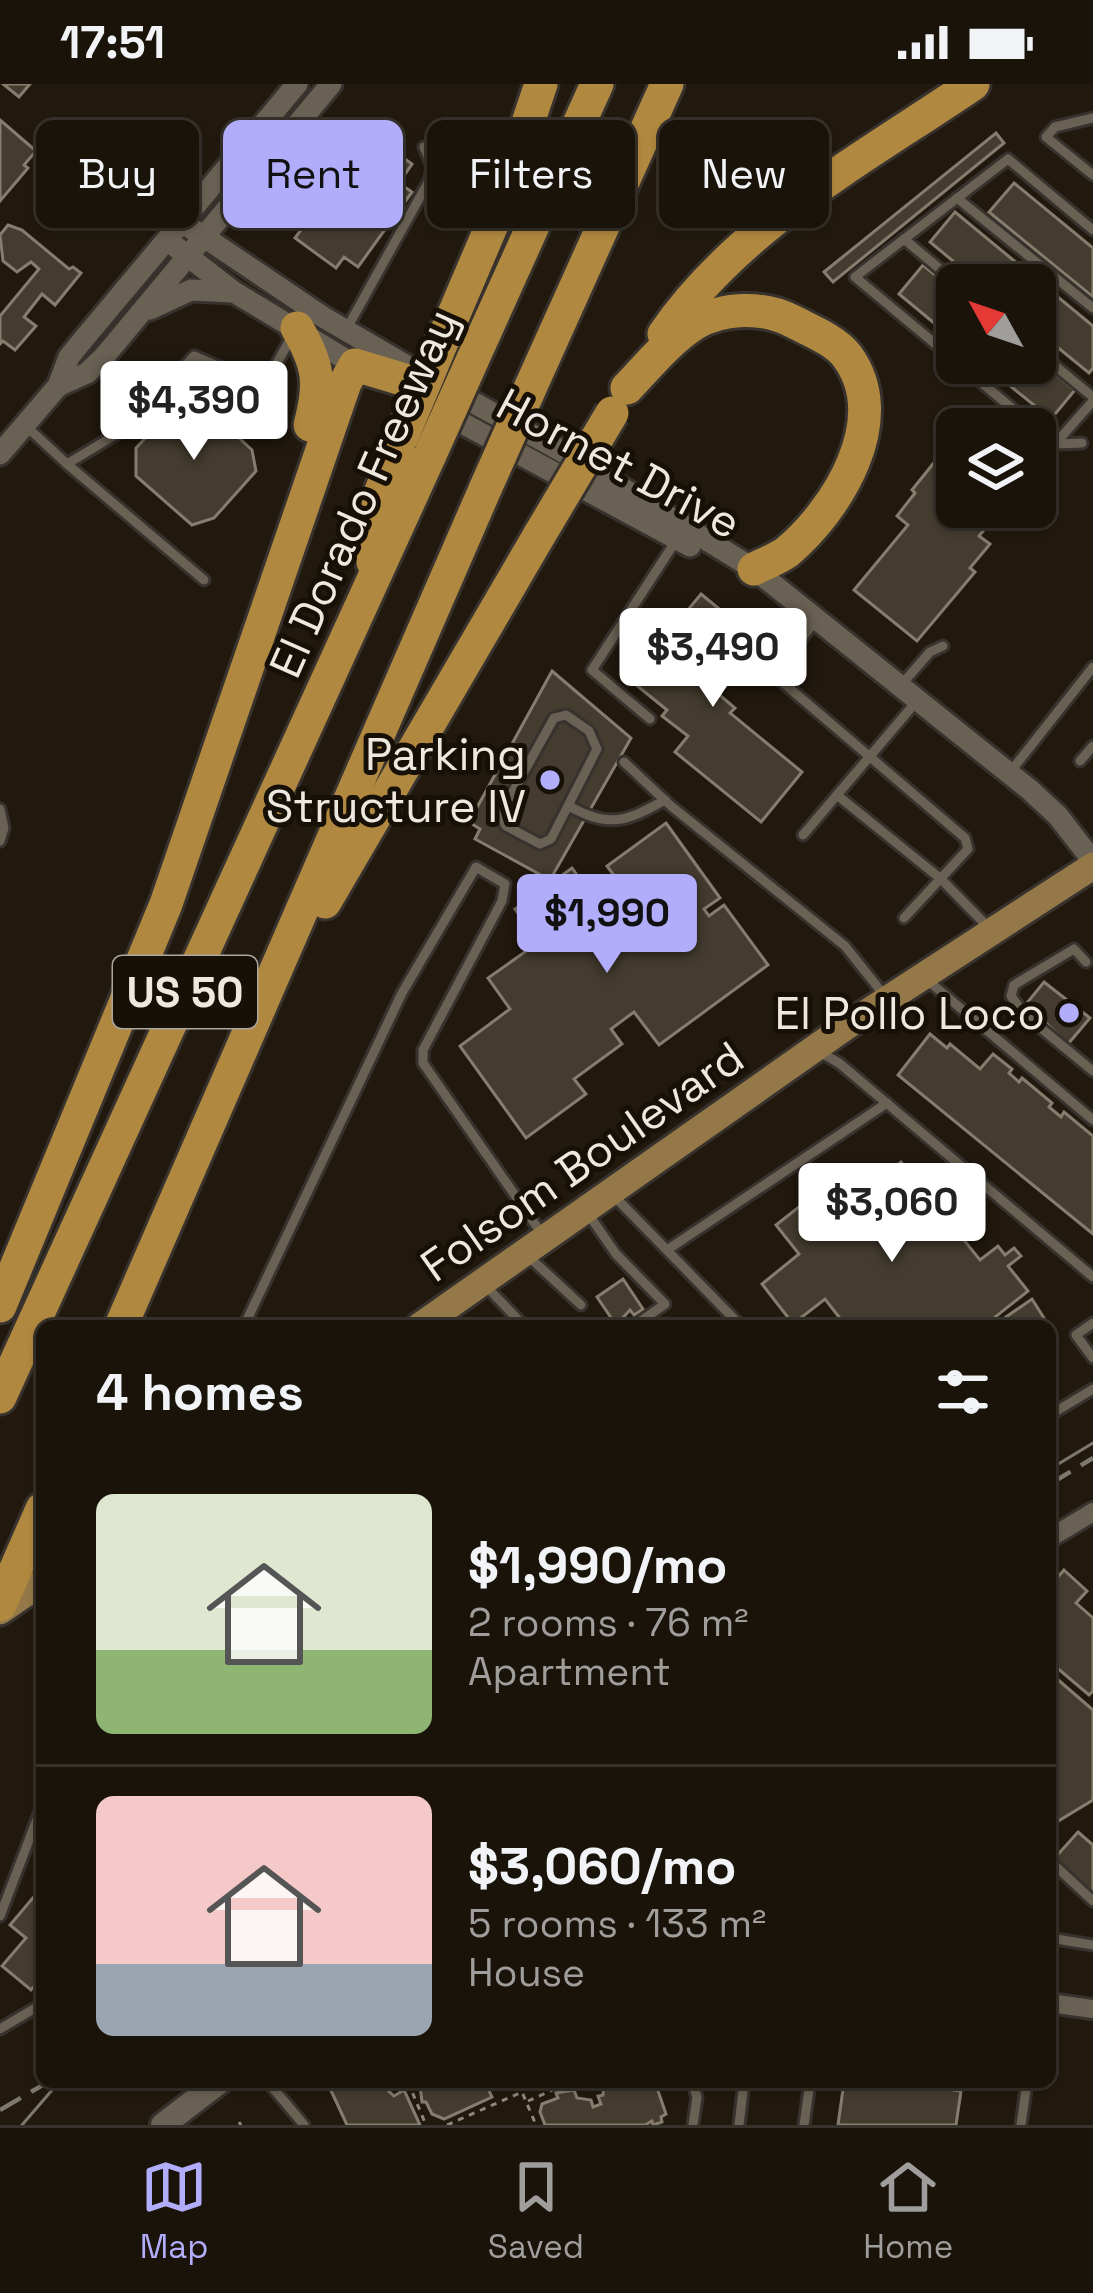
<!DOCTYPE html>
<meta charset="utf-8">
<style>
body{margin:0;font-family:"Space Grotesk",sans-serif;background:#221c13;color:#f1f3f6;height:100vh;display:flex;flex-direction:column;font-size:45px;white-space:nowrap}
*{box-sizing:border-box;margin:0}
p{font-size:39px;color:#9f9e9c}
.icon{flex:none;width:66px;height:66px;fill:none;stroke:currentColor;stroke-width:2;stroke-linecap:round;stroke-linejoin:round}
.map{position:relative;flex:1;overflow:hidden}
.sheet{position:absolute;left:36px;top:1236px;width:1020px;height:768px;display:flex;flex-direction:column;background:#19130a;border-radius:18px;box-shadow:0 3px 9px #0004,0 0 0 3px #37322b}
.sheet>*{flex:none}
.top-card{position:absolute;left:36px;top:36px;width:1023px;height:108px;display:flex;gap:24px}
.needle{width:78px;rotate:310deg}
.fabs{position:absolute;left:936px;top:180px;display:grid;gap:24px}
.fabs a{display:grid;place-items:center;width:120px;height:120px;border-radius:18px;background:#19130a;box-shadow:0 3px 9px #0004,0 0 0 3px #37322b;font-size:60px}
.price{position:absolute;translate:-50% -102px;padding:0 27px;border-radius:12px;background:#fff;color:#222;font-size:39px;line-height:78px;filter:drop-shadow(0 3px 6px #0008)}
.price::after{content:'';position:absolute;left:50%;top:72px;width:36px;height:27px;margin-left:-18px;background:inherit;clip-path:polygon(0 0,100% 0,50% 100%)}
.price.current{background:#b1adfa;color:#111}
ul{padding:0;list-style:none}
li{display:flex;align-items:center;gap:36px;height:300px;padding:0 60px}
li+li{border-top:3px solid #37322b}
li span{display:grid;place-items:center;flex:none;width:336px;height:240px;border-radius:18px;color:#555}
li>.icon{margin-inline-start:auto}
span .icon{width:144px;height:144px;fill:#fffc;stroke-width:1}
li b{font-size:51px}
h2{display:flex;justify-content:space-between;align-items:center;height:144px;padding:0 60px;font-size:51px}
.tag{padding:0 42px;border-radius:18px;background:#19130a;box-shadow:0 3px 9px #0004,0 0 0 3px #37322b;font-size:42px;line-height:108px}
.tag.current{background:#b1adfa;color:#111}
.status{display:flex;justify-content:space-between;align-items:center;height:84px;padding:0 60px;background:#19130a;direction:ltr}
.status svg{height:33px;fill:currentColor}
.menu{display:flex;justify-content:space-around;align-items:center;height:168px;border-top:3px solid #37322b;background:#19130a;font-size:33px;color:#9f9e9c}
.menu a{display:grid;justify-items:center;gap:6px}
.menu .current{color:#b1adfa}
.map>svg:first-child{display:block}
</style>
<div class="status"><b>17:51</b><svg viewBox="0 0 49 12"><path d="M0 12V9h3v3zM5 12V6h3v6zM10 12V3h3v9zM15 12V0h3v12zM26 1h20v11H26zM47 4h2v5h-2z"/></svg></div>
<div class="map">
<svg width="1093" height="2041" viewBox="0 0 1093 2041">
<rect width="100%" height="100%" fill="#21190e"/>
<g fill="#443c2f" stroke="#867d6e" stroke-width="3">
<polygon points="3,0 30,0 19,13"/>
<polygon points="0,36 36,67 24,81 28,84 0,117"/>
<polygon points="358,41 412,80 399,99 412,108 358,183 344,173 336,184 295,154 316,126 325,132 359,86 337,69"/>
<polygon points="996,49 1004,59 833,198 824,188"/>
<polygon points="1014,99 1093,164 1093,213 989,128"/>
<polygon points="955,128 1093,242 1093,284 1089,289 1035,245 1035,201 982,201 930,158"/>
<polygon points="8,141 22,146 69,185 73,183 81,189 55,221 42,210 24,233 36,242 15,266 3,257 0,260 0,232 39,185 31,178 17,188 3,177 0,151"/>
<polygon points="923,181 957,209 957,258 899,210"/>
<polygon points="1035,273 1075,306 1051,335 982,279 1035,279"/>
<polygon points="203,321 252,366 256,387 214,434 192,441 136,392 136,364 176,322"/>
<polygon points="957,350 957,423 1003,423 979,452 990,460 970,484 975,488 917,557 854,506 908,441 897,432 915,409 912,406"/>
<polygon points="701,510 751,551 709,602 735,624 730,629 802,688 761,738 675,668 688,652 662,632 667,626 630,596"/>
<polygon points="552,587 631,654 550,796 475,755 480,745 469,738"/>
<polygon points="666,739 720,814 704,825 709,832 724,821 768,881 659,961 634,928 611,945 622,960 574,995 586,1010 526,1054 460,962 510,925 488,894 539,858 515,825 572,784 610,837 634,819 607,782"/>
<polygon points="1044,898 1090,934 1068,960 1026,920"/>
<polygon points="930,950 947,964 950,960 980,985 993,970 1012,985 1009,989 1019,998 1022,994 1052,1019 1049,1023 1061,1033 1064,1028 1093,1052 1093,1150 898,991"/>
<polygon points="901,1078 980,1176 998,1162 1005,1171 1014,1164 1021,1172 1008,1182 1028,1207 984,1242 966,1239 961,1242 846,1242 825,1215 793,1240 762,1200 799,1170 776,1141 814,1111 845,1150 877,1124 864,1108"/>
<polygon points="623,1195 643,1225 634,1231 630,1226 616,1241 597,1213"/>
<polygon points="1032,1215 1044,1234 1033,1242 993,1242"/>
<polygon points="1064,1486 1087,1507 1076,1519 1093,1534 1093,1607 1089,1611 1050,1578 1050,1502"/>
<polygon points="1056,1594 1093,1626 1093,1716 1050,1742 1050,1600"/>
<polygon points="1078,1748 1093,1761 1093,1813 1052,1777"/>
<polygon points="42,1803 42,1893 31,1906 2,1882 26,1854 10,1841"/>
<polygon points="327,1998 377,1998 376,2005 384,2003 394,2012 404,2006 420,2041 347,2041"/>
<polygon points="426,1998 485,1998 492,2013 444,2035 432,2030 426,2018 422,2018 420,2001"/>
<polygon points="604,1998 655,1998 666,2030 661,2033 662,2038 653,2041 652,2037 645,2041 545,2041 540,2028 542,2020 558,2014 556,2009 574,2006 577,2014 591,2016 593,2023 601,2020 598,2012 603,2011"/>
<polygon points="844,1998 894,1998 961,2007 956,2041 838,2041"/>
</g>
<g fill="none" stroke-linecap="round" stroke-linejoin="round">
<defs>
<g id="service">
<polyline points="1093,34 1055,43 1046,53 1093,91"/>
<polyline points="957,114 1093,224"/>
<polyline points="904,155 959,201"/>
<polyline points="346,246 430,95 432,82 424,63"/>
<polyline points="1035,265 1093,313"/>
<polyline points="957,278 855,193 1008,75 1093,146"/>
<polyline points="958,279 1055,360 1082,359"/>
<polyline points="27,343 67,380"/>
<polyline points="1055,360 1093,317"/>
<polyline points="204,496 67,380 125,345 194,272 264,302 291,254"/>
<polyline points="815,537 774,591 965,754 968,765 904,834"/>
<polyline points="902,600 930,568 943,562"/>
<polygon points="566,631 589,647 597,665 551,755 540,760 506,742 500,731 554,634"/>
<polyline points="650,635 592,586 675,458"/>
<polyline points="1080,677 1093,662"/>
<polyline points="624,678 671,722 845,862 884,911"/>
<polyline points="1011,687 1093,583"/>
<polyline points="837,711 941,795 991,846"/>
<path d="M569,722C609,745 627,737 665,716"/>
<polyline points="0,725 4,744 0,757"/>
<polyline points="803,751 916,618"/>
<polyline points="1086,878 1074,865 1014,901 1011,912 1025,931 1093,987"/>
<polyline points="926,895 1093,1036"/>
<polyline points="820,968 839,979 1093,1193"/>
<polyline points="615,1113 741,1242"/>
<polyline points="589,1131 616,1170 665,1220 634,1242"/>
<polyline points="667,1166 887,1019"/>
<polyline points="529,1173 581,1221"/>
<polyline points="486,1202 524,1242"/>
<polyline points="1093,1239 1076,1251 1093,1274"/>
<polyline points="244,1242 402,909 476,783 505,800 502,817 423,966 423,979 542,1150"/>
<polyline points="1050,1331 1093,1305"/>
<polyline points="1050,1777 1093,1817"/>
<polyline points="0,1832 42,1722"/>
<polyline points="1050,1854 1093,1861"/>
<polyline points="0,1945 42,1920"/>
<polyline points="268,1998 304,2041"/>
<polyline points="692,1998 697,2013 693,2041"/>
<polyline points="739,2041 744,1998"/>
<polyline points="804,2041 810,1998"/>
<polyline points="1021,2041 1027,1998"/>
</g>
<g id="minor">
<polyline points="1050,1454 1093,1428"/>
<polyline points="1050,1919 1093,1925"/>
</g>
<g id="tertiary">
<polyline points="182,138 323,233 419,289"/>
<polyline points="167,156 234,208 363,286"/>
<polyline points="150,225 191,206 234,208"/>
<polyline points="58,302 87,289 103,274 331,0"/>
<polyline points="447,304 565,369 754,485 1030,706 1058,732 1093,777"/>
<polyline points="438,326 690,462"/>
<polyline points="0,370 58,302 69,273 82,257 297,0"/>
</g>
<polyline id="secondary" points="163,2041 219,1998"/>
<g id="primary">
<polyline points="420,1242 851,939 1093,782"/>
<polyline points="0,1527 42,1498"/>
</g>
<g id="motorway">
<path d="M297,244C319,281 321,300 310,341"/>
<path d="M664,250C739,141 866,73 973,0"/>
<polyline points="439,265 500,122 541,0"/>
<polyline points="472,277 597,0"/>
<path d="M627,304C647,283 669,256 694,240C723,223 763,222 792,237C809,246 835,256 847,272C894,335 837,426 787,468C777,475 764,480 754,485"/>
<polyline points="527,311 667,0"/>
<polyline points="373,478 379,412 402,353"/>
<polyline points="325,818 540,450"/>
<polyline points="0,1222 166,820 345,299 355,281 415,299 433,297"/>
<polyline points="121,1242 486,403"/>
<polyline points="0,1313 430,371"/>
<polyline points="0,1521 42,1425"/>
</g>
</defs>
<use href="#service" stroke="#37322d" stroke-width="15"/>
<use href="#minor" stroke="#37322d" stroke-width="24"/>
<use href="#tertiary" stroke="#37322d" stroke-width="27"/>
<use href="#secondary" stroke="#37322d" stroke-width="30"/>
<use href="#primary" stroke="#37322d" stroke-width="33"/>
<use href="#motorway" stroke="#37322d" stroke-width="39"/>
<g stroke="#8f887f" stroke-width="3" stroke-dasharray="6 6" stroke-linecap="butt">
<polyline points="408,1998 426,2041"/>
<polyline points="528,2017 570,1998"/>
<polyline points="239,2038 241,2041"/>
<polyline points="447,2041 522,2008 536,2041"/>
</g>
<use href="#service" stroke="#696153" stroke-width="9"/>
<use href="#minor" stroke="#696153" stroke-width="18"/>
<use href="#tertiary" stroke="#696153" stroke-width="21"/>
<use href="#secondary" stroke="#696153" stroke-width="24"/>
<use href="#primary" stroke="#947847" stroke-width="27"/>
<use href="#motorway" stroke="#b1883f" stroke-width="33"/>
<g stroke="#7f786f" stroke-width="3">
<polyline points="1050,1385 1093,1359"/>
<polyline points="22,2041 59,1998"/>
</g>
<g stroke="#7f786f" stroke-width="4.5" stroke-dasharray="24 12" stroke-linecap="butt">
<polyline points="1050,1400 1093,1374"/>
<polyline points="0,2026 48,1998"/>
</g>
<defs>
<g id="motorway-bridge">
<polyline points="402,353 439,265"/>
<polyline points="430,371 472,277"/>
<polyline points="486,403 527,311"/>
<polyline points="540,450 612,329"/>
</g>
</defs>
<use href="#motorway-bridge" stroke="#37322d" stroke-width="39" stroke-linecap="butt"/>
<use href="#motorway-bridge" stroke="#b1883f" stroke-width="33"/>
</g>
<g fill="#b1adfa" stroke="#171006" stroke-width="4.5">
<circle cx="550" cy="696" r="12"/>
<circle cx="1069" cy="929" r="12"/>
</g>
<g text-anchor="middle" stroke-width="10" stroke-linejoin="round" paint-order="stroke">
<rect fill="#171006" stroke="#ada79f" stroke-width="3" x="113" y="872" width="144" height="72" rx="9"/>
<g font-size="42" font-weight="bold" fill="#ede8e0">
<text x="185" y="923">US 50</text>
</g>
<g font-size="45" fill="#ede8e0" stroke="#171006">
<text transform="translate(619 379) rotate(28)" y="16">Hornet Drive</text>
<text transform="translate(363 409) rotate(-66)" y="16">El Dorado Freeway</text>
<text transform="translate(582 1077) rotate(-35)" y="16">Folsom Boulevard</text>
</g>
<g font-size="45" fill="#ede8e0" stroke="#171006" text-anchor="end">
<text x="526" y="686">Parking<tspan x="526" dy="52">Structure IV</tspan></text>
<text x="1045" y="945">El Pollo Loco</text>
</g>
</g>
</svg>
<div class="fabs">
<a><svg class="needle" viewBox="-14 -14 28 28"><path d="M0-13l5 13h-10z" fill="#e53935"/><path d="M0 13l5-13h-10z" fill="#9f9e9c"/></svg></a>
<a><svg class="icon" aria-label="layers" viewBox="0 0 24 24"><path d="M12 4l9 5-9 5-9-5zM3 14l9 5 9-5"/></svg></a>
</div>
<b class="price" style="left:194px;top:379px">$4,390</b>
<b class="price" style="left:713px;top:626px">$3,490</b>
<b class="price current" style="left:607px;top:892px">$1,990</b>
<b class="price" style="left:892px;top:1181px">$3,060</b>
<div class="top-card">
<a class="tag">Buy</a>
<a class="tag current">Rent</a>
<a class="tag">Filters</a>
<a class="tag">New</a>
</div>
<section class="sheet">
<h2>4 homes<svg class="icon" aria-label="filters" viewBox="0 0 24 24"><path d="M4 7h16M4 17h16"/><circle cx="9" cy="7" r="2"/><circle cx="15" cy="17" r="2"/></svg></h2>
<ul>
<li><span style="background:linear-gradient(#dfe7d0 65%,#8fb573 0)"><svg class="icon" aria-label="home" viewBox="0 0 24 24"><path d="M3 11l9-7 9 7M6 9v11h12V9"/></svg></span><div><b>$1,990/mo</b><p>2 rooms · 76 m²</p><p>Apartment</p></div></li>
<li><span style="background:linear-gradient(#f6c9c9 70%,#9aa5b1 0)"><svg class="icon" aria-label="home" viewBox="0 0 24 24"><path d="M3 11l9-7 9 7M6 9v11h12V9"/></svg></span><div><b>$3,060/mo</b><p>5 rooms · 133 m²</p><p>House</p></div></li>
</ul>
</section>
</div>
<nav class="menu">
<a class="current"><svg class="icon" aria-label="map" viewBox="0 0 24 24"><path d="M3 6l6-2 6 2 6-2v14l-6 2-6-2-6 2zM9 4v14M15 6v14"/></svg>Map</a>
<a><svg class="icon" aria-label="saved" viewBox="0 0 24 24"><path d="M7 4h10v16l-5-4-5 4z"/></svg>Saved</a>
<a><svg class="icon" aria-label="home" viewBox="0 0 24 24"><path d="M3 11l9-7 9 7M6 9v11h12V9"/></svg>Home</a>
</nav>
